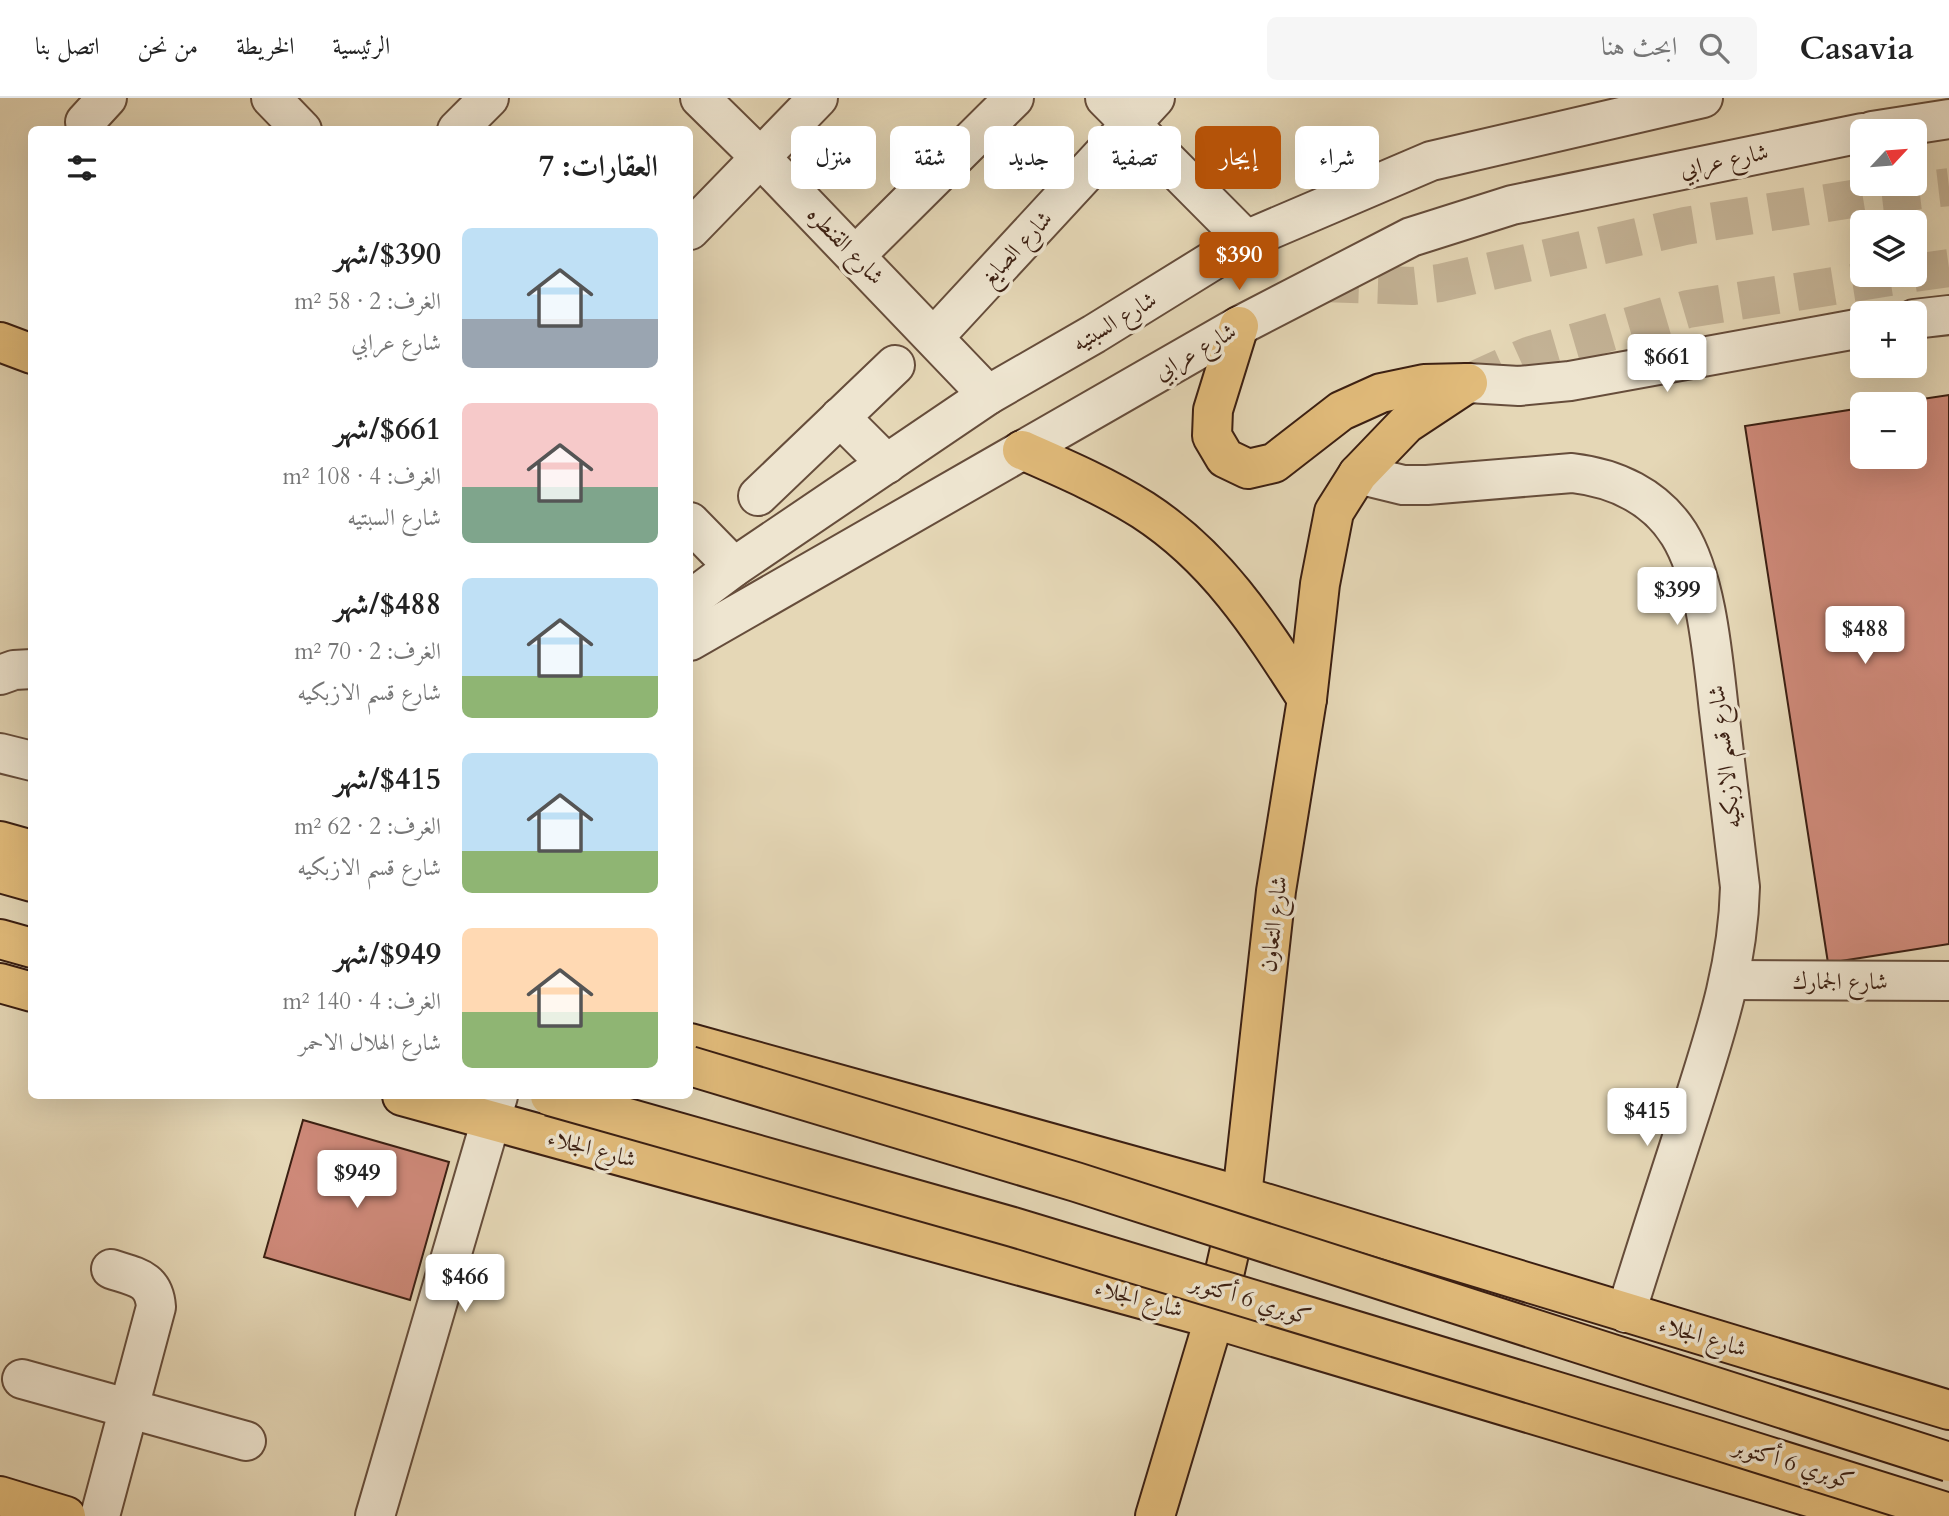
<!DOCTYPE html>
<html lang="ar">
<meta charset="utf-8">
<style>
body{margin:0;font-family:Cardo,Amiri,serif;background:#f6f6f6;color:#222;direction:rtl;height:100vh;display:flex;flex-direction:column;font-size:26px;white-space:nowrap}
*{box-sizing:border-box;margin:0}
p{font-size:23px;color:#767676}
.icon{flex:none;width:38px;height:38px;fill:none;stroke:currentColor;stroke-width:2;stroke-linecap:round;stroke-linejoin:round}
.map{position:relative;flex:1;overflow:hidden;direction:ltr}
.drawer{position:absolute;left:28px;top:28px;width:665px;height:973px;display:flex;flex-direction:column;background:#fff;border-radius:10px;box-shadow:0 7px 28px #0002;direction:rtl}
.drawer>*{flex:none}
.guide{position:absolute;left:714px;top:28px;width:665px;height:63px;direction:rtl;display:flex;gap:14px}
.needle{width:46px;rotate:64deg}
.tools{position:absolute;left:1850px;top:21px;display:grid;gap:14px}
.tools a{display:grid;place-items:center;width:77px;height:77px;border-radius:10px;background:#fff;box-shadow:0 7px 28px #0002;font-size:35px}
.price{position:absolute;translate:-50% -60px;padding:0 16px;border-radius:7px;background:#fff;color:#222;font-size:23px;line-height:46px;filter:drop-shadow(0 2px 4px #0008)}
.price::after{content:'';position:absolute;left:50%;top:42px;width:21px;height:16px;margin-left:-10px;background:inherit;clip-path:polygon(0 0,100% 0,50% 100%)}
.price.active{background:#b45309;color:#fff}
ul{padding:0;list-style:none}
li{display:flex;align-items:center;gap:21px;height:175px;padding:0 35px}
li span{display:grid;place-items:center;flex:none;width:196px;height:140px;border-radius:10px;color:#555}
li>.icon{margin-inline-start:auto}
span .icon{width:84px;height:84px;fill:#fffc;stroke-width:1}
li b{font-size:30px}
h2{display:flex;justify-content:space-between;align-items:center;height:84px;padding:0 35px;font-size:30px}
.chip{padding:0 24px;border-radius:10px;background:#fff;box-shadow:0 7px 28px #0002;font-size:24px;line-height:63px}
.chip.active{background:#b45309;color:#fff}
header{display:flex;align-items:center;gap:42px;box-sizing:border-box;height:98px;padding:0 35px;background:#fff;border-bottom:2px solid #e0e0e0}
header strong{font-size:33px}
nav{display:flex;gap:38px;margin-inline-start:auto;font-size:24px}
.search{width:490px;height:63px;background:#f6f6f6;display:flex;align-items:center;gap:18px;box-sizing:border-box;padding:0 24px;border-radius:10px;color:#767676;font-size:26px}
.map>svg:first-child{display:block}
</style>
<header>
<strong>Casavia</strong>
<div class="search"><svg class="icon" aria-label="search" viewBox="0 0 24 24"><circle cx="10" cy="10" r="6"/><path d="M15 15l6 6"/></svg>ابحث هنا</div>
<nav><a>الرئيسية</a><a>الخريطة</a><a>من نحن</a><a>اتصل بنا</a></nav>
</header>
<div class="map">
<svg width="1949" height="1418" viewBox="0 0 1949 1418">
<rect width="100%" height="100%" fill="#e5d7b6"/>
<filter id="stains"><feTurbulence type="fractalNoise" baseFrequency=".00286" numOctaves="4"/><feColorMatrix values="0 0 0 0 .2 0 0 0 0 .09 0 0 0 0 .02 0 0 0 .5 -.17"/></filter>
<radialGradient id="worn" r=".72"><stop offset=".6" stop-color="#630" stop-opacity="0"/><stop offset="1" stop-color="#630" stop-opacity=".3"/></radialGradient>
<g fill="#ce8979" stroke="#3b1f12" stroke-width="2">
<polygon points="1949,297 1949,846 1828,865 1745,328 1862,310 1862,359 1914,359 1914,306 1889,306"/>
<polygon points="303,1022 449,1064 410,1202 264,1159"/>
</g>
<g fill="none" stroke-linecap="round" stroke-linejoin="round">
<g stroke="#c3b295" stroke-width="38" stroke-dasharray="38 19" stroke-linecap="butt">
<polyline points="1914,175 1949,170"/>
<polyline points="1321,185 1413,188 1440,185 1685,128 1864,99 1949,89"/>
<polyline points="1468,285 1528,258 1688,211 1903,177"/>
</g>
<defs>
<g id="minor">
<polyline points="271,0 302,32"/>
<polyline points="700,0 760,59 988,297"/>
<polyline points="1105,0 1246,142"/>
<polyline points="85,24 107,0"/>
<polyline points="457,32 489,0"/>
<polyline points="1872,33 1949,21"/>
<polyline points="690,132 818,0"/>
<polyline points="856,157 1014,0"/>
<polyline points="1914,221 1949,217"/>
<polyline points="934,239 1155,0"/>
<polyline points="1468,285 1519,288 1570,283 1862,230"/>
<polyline points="840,319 887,366"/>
<path d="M1358,376L1403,387H1427L1572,375C1615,380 1655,398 1679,436C1707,481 1713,561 1719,613C1726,672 1733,730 1740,789C1738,870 1715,936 1691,1012C1669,1080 1647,1147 1626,1215"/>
<polyline points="758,398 895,267"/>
<polyline points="690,424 734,469"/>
<polyline points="690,502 734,469 988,297 1094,236 1246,142 1431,63 1703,0"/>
<polyline points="690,543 1239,228 1411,139 1512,107 1862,35"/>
<polyline points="0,577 14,572 32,571"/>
<polyline points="0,655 32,663"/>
<polyline points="1730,882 1949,883"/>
<polyline points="22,1281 246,1343"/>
<path d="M100,1418L156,1209C154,1180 135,1179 111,1171"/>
<polyline points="375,1418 498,998"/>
</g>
<g id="major">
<polyline points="1239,228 1213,312 1212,338 1225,360 1248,371 1274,365 1341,313 1381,295 1424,286 1466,285"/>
<polyline points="0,244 32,256"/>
<path d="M1022,352C1063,370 1105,388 1143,412C1217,460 1260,528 1307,601"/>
<polyline points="0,743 32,752"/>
<polyline points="0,885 32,894"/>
<polyline points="690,945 1242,1098 1949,1312"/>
<polyline points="402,998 1214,1221 1873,1418"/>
<polyline points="0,1398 66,1418"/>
<polyline points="1155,1418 1214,1221 1242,1098 1276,793 1307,601 1320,486 1334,414 1358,376 1406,326 1468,285"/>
</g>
<g id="highway">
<polyline points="0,775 32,784"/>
<polyline points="0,841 32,850"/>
</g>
</defs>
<use href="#minor" stroke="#664d3b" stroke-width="42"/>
<use href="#major" stroke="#3b1f12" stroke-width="42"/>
<use href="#highway" stroke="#3b1f12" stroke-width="42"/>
<use href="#minor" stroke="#eee5d0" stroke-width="38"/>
<use href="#major" stroke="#e2bc7b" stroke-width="38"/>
<use href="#highway" stroke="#e2bc7b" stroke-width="38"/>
<defs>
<g id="highway-bridge">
<polyline points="690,968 1076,1084 1949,1364"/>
<polyline points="550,998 1013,1129 1707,1339 1949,1415"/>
</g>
</defs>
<use href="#highway-bridge" stroke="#3b1f12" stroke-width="42" stroke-linecap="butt"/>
<use href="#highway-bridge" stroke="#e2bc7b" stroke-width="38"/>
</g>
<g text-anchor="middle" stroke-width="7" stroke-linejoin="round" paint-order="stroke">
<g font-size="23" fill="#3b1f12" stroke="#eee5d0">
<text transform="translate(1724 62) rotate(-12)" y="8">شارع عرابي</text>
<text transform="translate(846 147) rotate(46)" y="8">شارع القنطره</text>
<text transform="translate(1016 150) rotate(-47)" y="8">شارع الصايغ</text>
<text transform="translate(1114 223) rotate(-31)" y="8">شارع السبتيه</text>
<text transform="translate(1195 253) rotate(-30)" y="8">شارع عرابي</text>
<text transform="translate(1724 659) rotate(-97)" y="8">شارع قسم الازبكيه</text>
<text transform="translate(1273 826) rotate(-83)" y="8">شارع التعاون</text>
<text x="1840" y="891">شارع الجمارك</text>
<text transform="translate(592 1050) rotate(15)" y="8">شارع الجلاء</text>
<text transform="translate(1139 1200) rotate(15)" y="8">شارع الجلاء</text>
<text transform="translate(1251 1201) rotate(17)" y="8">كوبري 6 أكتوبر</text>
<text transform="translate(1703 1238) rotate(17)" y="8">شارع الجلاء</text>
<text transform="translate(1794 1365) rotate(17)" y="8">كوبري 6 أكتوبر</text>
</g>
</g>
<rect width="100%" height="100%" filter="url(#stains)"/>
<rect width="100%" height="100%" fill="url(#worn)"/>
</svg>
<div class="tools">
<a><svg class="needle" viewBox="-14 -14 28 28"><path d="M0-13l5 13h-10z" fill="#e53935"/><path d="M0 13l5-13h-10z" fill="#767676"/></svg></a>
<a><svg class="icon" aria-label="layers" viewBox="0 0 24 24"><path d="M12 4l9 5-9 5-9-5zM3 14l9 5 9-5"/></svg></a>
<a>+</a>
<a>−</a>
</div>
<b class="price active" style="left:1239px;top:194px">$390</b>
<b class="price" style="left:1667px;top:296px">$661</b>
<b class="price" style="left:1677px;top:529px">$399</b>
<b class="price" style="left:1865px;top:568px">$488</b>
<b class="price" style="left:1647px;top:1050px">$415</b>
<b class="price" style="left:357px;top:1112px">$949</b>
<b class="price" style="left:465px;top:1216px">$466</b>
<div class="guide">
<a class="chip">شراء</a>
<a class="chip active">إيجار</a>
<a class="chip">تصفية</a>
<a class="chip">جديد</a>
<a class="chip">شقة</a>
<a class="chip">منزل</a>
</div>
<section class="drawer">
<h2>العقارات: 7<svg class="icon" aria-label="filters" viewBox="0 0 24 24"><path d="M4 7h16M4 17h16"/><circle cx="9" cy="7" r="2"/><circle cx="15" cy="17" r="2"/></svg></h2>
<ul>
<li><span style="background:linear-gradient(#bfe0f5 65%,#9aa5b1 0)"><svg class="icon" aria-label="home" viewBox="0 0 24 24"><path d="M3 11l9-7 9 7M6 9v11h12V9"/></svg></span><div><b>$390/شهر</b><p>الغرف: 2 · 58 m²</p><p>شارع عرابي</p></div></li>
<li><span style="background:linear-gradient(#f6c9c9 60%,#7fa58c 0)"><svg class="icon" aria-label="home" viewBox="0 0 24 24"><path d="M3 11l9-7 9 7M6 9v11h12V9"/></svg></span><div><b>$661/شهر</b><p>الغرف: 4 · 108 m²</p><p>شارع السبتيه</p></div></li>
<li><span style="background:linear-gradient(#bfe0f5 70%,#8fb573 0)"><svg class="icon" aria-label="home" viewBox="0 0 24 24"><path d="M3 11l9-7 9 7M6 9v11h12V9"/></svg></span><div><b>$488/شهر</b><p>الغرف: 2 · 70 m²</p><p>شارع قسم الازبكيه</p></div></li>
<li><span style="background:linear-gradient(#bfe0f5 70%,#8fb573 0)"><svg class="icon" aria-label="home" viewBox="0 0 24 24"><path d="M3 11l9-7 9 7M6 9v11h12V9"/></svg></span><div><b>$415/شهر</b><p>الغرف: 2 · 62 m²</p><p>شارع قسم الازبكيه</p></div></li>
<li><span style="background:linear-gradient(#ffd9b3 60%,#8fb573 0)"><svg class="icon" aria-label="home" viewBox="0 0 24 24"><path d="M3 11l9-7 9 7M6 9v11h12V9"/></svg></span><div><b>$949/شهر</b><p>الغرف: 4 · 140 m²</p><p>شارع الهلال الاحمر</p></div></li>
</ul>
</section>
</div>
